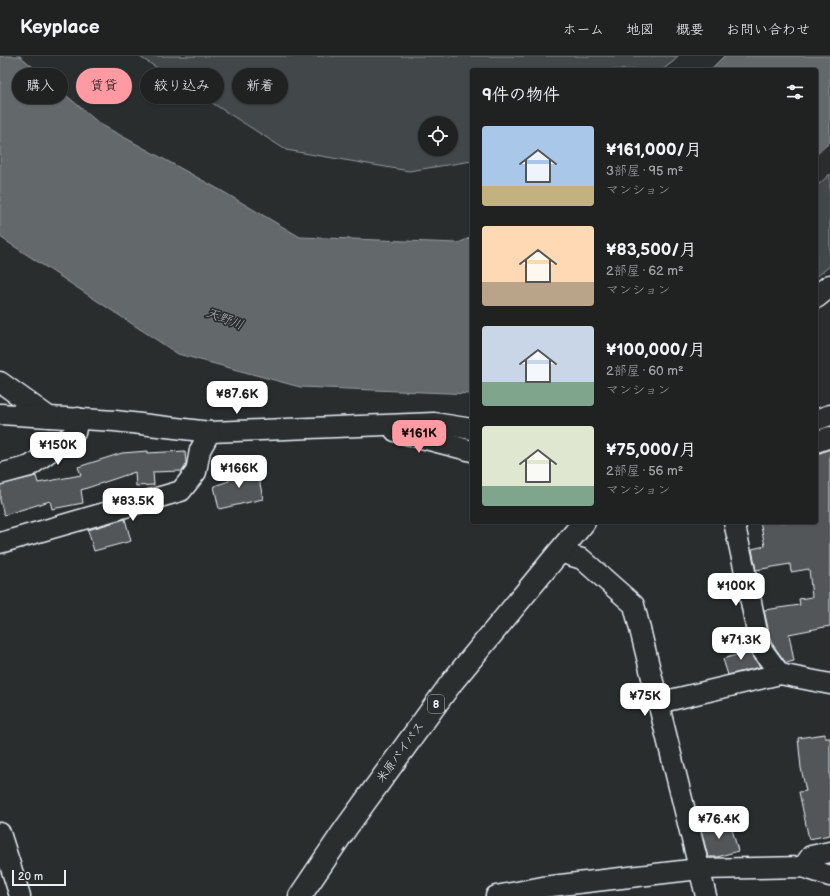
<!DOCTYPE html>
<html lang="ja">
<meta charset="utf-8">
<style>
body{margin:0;font-family:"Balsamiq Sans","Klee One",sans-serif;background:#2d2f2f;color:#f1f3f6;height:100vh;display:flex;flex-direction:column;font-size:15px;white-space:nowrap}
*{box-sizing:border-box;margin:0}
p{font-size:13px;color:#a2a4a5}
.icon{flex:none;width:22px;height:22px;fill:none;stroke:currentColor;stroke-width:2;stroke-linecap:round;stroke-linejoin:round}
.map{position:relative;flex:1;overflow:hidden}
.sheet{position:absolute;left:470px;top:12px;width:348px;height:456px;display:flex;flex-direction:column;background:#202222;border-radius:4px;box-shadow:0 1px 3px #0004,0 0 0 1px #3d3f40}
.sheet>*{flex:none}
.guide{position:absolute;left:12px;top:12px;width:380px;height:36px;display:flex;gap:8px}
.fabs{position:absolute;left:418px;top:60px;display:grid;gap:8px}
.fabs a{display:grid;place-items:center;width:40px;height:40px;border-radius:50%;background:#202222;box-shadow:0 1px 3px #0004,0 0 0 1px #3d3f40;font-size:20px}
.scale{position:absolute;left:12px;bottom:10px;width:54px;box-sizing:border-box;padding-left:4px;border:2px solid #e8f1f8;border-top:0;font-size:11px;line-height:14px;white-space:nowrap;color:#e8f1f8;-webkit-text-stroke:3px #2a2d2e;paint-order:stroke}
.price{position:absolute;translate:-50% -34px;padding:0 9px;border-radius:8px;background:#fff;color:#222;font-size:13px;line-height:26px;filter:drop-shadow(0 1px 2px #0008)}
.price::after{content:'';position:absolute;left:50%;top:24px;width:12px;height:9px;margin-left:-6px;background:inherit;clip-path:polygon(0 0,100% 0,50% 100%)}
.price.current{background:#ff9aa2;color:#111}
ul{padding:0;list-style:none}
li{display:flex;align-items:center;gap:12px;height:100px;padding:0 12px}
li span{display:grid;place-items:center;flex:none;width:112px;height:80px;border-radius:4px;color:#555}
li>.icon{margin-inline-start:auto}
span .icon{width:48px;height:48px;fill:#fffc;stroke-width:1}
li b{font-size:17px}
h2{display:flex;justify-content:space-between;align-items:center;height:48px;padding:0 12px;font-size:17px}
.pill{padding:0 14px;border-radius:18px;background:#202222;box-shadow:0 1px 3px #0004,0 0 0 1px #3d3f40;font-size:14px;line-height:36px}
.pill.current{background:#ff9aa2;color:#111}
header{display:flex;align-items:center;gap:24px;box-sizing:border-box;height:56px;padding:0 20px;background:#202222;border-bottom:1px solid #3d3f40}
header strong{font-size:19px}
nav{display:flex;gap:22px;margin-inline-start:auto;font-size:14px}
.map>svg:first-child{display:block}
</style>
<header>
<strong>Keyplace</strong>
<nav><a>ホーム</a><a>地図</a><a>概要</a><a>お問い合わせ</a></nav>
</header>
<div class="map">
<svg width="830" height="840" viewBox="0 0 830 840">
<rect width="100%" height="100%" fill="#2a2d2e"/>
<filter id="ink" filterUnits="userSpaceOnUse"><feTurbulence type="fractalNoise" baseFrequency=".025" numOctaves="2"/><feDisplacementMap in="SourceGraphic" scale="8" xChannelSelector="R" yChannelSelector="G"/><feConvolveMatrix kernelMatrix="1 2 1 2 8 2 1 2 1" color-interpolation-filters="sRGB"/></filter>
<g filter="url(#ink)">
<g fill="#424648" stroke="#959ca0" fill-rule="evenodd">
<path d="M139,0H678L674,5L662,14H472V105L409,115L286,94L140,1ZM425,67H451V93H425Z"/>
<polygon points="830,118 830,210 816,221 816,131"/>
</g>
<g fill="#63686b" stroke="#989fa3">
<polygon points="0,0 20,0 100,68 222,135 300,181 458,187 472,181 472,338 300,331 178,298 0,181"/>
<polygon points="724,0 830,0 830,86 816,99 816,14 710,14"/>
</g>
<g fill="#535759" stroke="#e8f1f8">
<polygon points="830,393 830,570 789,578 794,605 786,607 771,586 764,554 800,549 799,543 812,541 809,513 791,516 790,508 756,514 752,493 765,490 760,466 816,466 816,397 820,397"/>
<polygon points="148,395 148,397 185,395 186,407 185,411 182,415 153,416 154,429 136,430 135,416 81,434 83,447 52,453 50,445 4,459 0,444 0,429 36,420 38,427 81,419 78,411 122,397"/>
<polygon points="257,412 263,443 219,453 214,430 229,425 228,418"/>
<polygon points="125,463 131,485 94,495 88,474"/>
<polygon points="748,588 751,598 760,611 728,619 723,603 739,598 737,591"/>
<polygon points="825,678 825,682 830,682 830,779 809,783 799,736 806,735 801,712 798,682"/>
<polygon points="730,766 738,795 717,801 708,801 701,774"/>
</g>
<g fill="none" stroke-linecap="round" stroke-linejoin="round">
<defs>
<g id="minor">
<polyline points="0,326 49,361 115,365 210,376 434,367 472,373"/>
<polyline points="0,358 49,361"/>
<polyline points="816,364 830,359"/>
<polyline points="395,375 472,395"/>
<polyline points="816,386 830,381"/>
<polyline points="0,418 30,410 75,377 78,362"/>
<polyline points="734,466 744,511 760,591 780,618"/>
<polyline points="0,487 181,435 196,416 200,394 210,376"/>
<polyline points="559,496 582,503 634,549 706,840"/>
<polyline points="658,647 780,618 830,628"/>
<polyline points="0,777 20,840"/>
<polyline points="803,811 811,800 830,796"/>
<polyline points="496,840 543,831 699,813 803,811 830,820"/>
</g>
<g id="highway">
<polyline points="816,241 830,230"/>
<polyline points="300,840 346,772 452,626 584,466"/>
</g>
</defs>
<use href="#minor" stroke="#e8f1f8" stroke-width="23"/>
<use href="#highway" stroke="#e8f1f8" stroke-width="25"/>
<use href="#minor" stroke="#2a2d2e" stroke-width="20"/>
<use href="#highway" stroke="#2a2d2e" stroke-width="22"/>
</g>
</g>
<g text-anchor="middle" stroke-width="3.5" stroke-linejoin="round" paint-order="stroke">
<rect fill="#2a2d2e" stroke="#afb6bb" stroke-width="1" x="428" y="639" width="16" height="18" rx="3"/>
<g font-size="11" font-weight="bold" fill="#e8f1f8">
<text x="436" y="652">8</text>
</g>
<g font-size="12" fill="#e8f1f8" stroke="#2a2d2e">
<text transform="translate(400 696) rotate(-54)" y="4">米原バイパス</text>
</g>
<g font-size="13" font-style="italic" fill="#acb3b9" stroke="#2a2d2e">
<text transform="translate(225 262) rotate(21)" y="5">天野川</text>
</g>
</g>
</svg>
<div class="fabs">
<a><svg class="icon" aria-label="locate" viewBox="0 0 24 24"><circle cx="12" cy="12" r="6"/><path d="M12 2v4M12 18v4M2 12h4M18 12h4"/></svg></a>
</div>
<div class="scale">20 m</div>
<b class="price" style="left:237px;top:359px">¥87.6K</b>
<b class="price current" style="left:419px;top:398px">¥161K</b>
<b class="price" style="left:58px;top:410px">¥150K</b>
<b class="price" style="left:239px;top:433px">¥166K</b>
<b class="price" style="left:133px;top:466px">¥83.5K</b>
<b class="price" style="left:736px;top:551px">¥100K</b>
<b class="price" style="left:741px;top:605px">¥71.3K</b>
<b class="price" style="left:645px;top:661px">¥75K</b>
<b class="price" style="left:719px;top:784px">¥76.4K</b>
<div class="guide">
<a class="pill">購入</a>
<a class="pill current">賃貸</a>
<a class="pill">絞り込み</a>
<a class="pill">新着</a>
</div>
<section class="sheet">
<h2>9件の物件<svg class="icon" aria-label="filters" viewBox="0 0 24 24"><path d="M4 7h16M4 17h16"/><circle cx="9" cy="7" r="2"/><circle cx="15" cy="17" r="2"/></svg></h2>
<ul>
<li><span style="background:linear-gradient(#a9c7e8 75%,#c2b280 0)"><svg class="icon" aria-label="home" viewBox="0 0 24 24"><path d="M3 11l9-7 9 7M6 9v11h12V9"/></svg></span><div><b>¥161,000/月</b><p>3部屋 · 95 m²</p><p>マンション</p></div></li>
<li><span style="background:linear-gradient(#ffd9b3 70%,#b9a48a 0)"><svg class="icon" aria-label="home" viewBox="0 0 24 24"><path d="M3 11l9-7 9 7M6 9v11h12V9"/></svg></span><div><b>¥83,500/月</b><p>2部屋 · 62 m²</p><p>マンション</p></div></li>
<li><span style="background:linear-gradient(#c9d6e8 70%,#7fa58c 0)"><svg class="icon" aria-label="home" viewBox="0 0 24 24"><path d="M3 11l9-7 9 7M6 9v11h12V9"/></svg></span><div><b>¥100,000/月</b><p>2部屋 · 60 m²</p><p>マンション</p></div></li>
<li><span style="background:linear-gradient(#dfe7d0 75%,#7fa58c 0)"><svg class="icon" aria-label="home" viewBox="0 0 24 24"><path d="M3 11l9-7 9 7M6 9v11h12V9"/></svg></span><div><b>¥75,000/月</b><p>2部屋 · 56 m²</p><p>マンション</p></div></li>
</ul>
</section>
</div>
